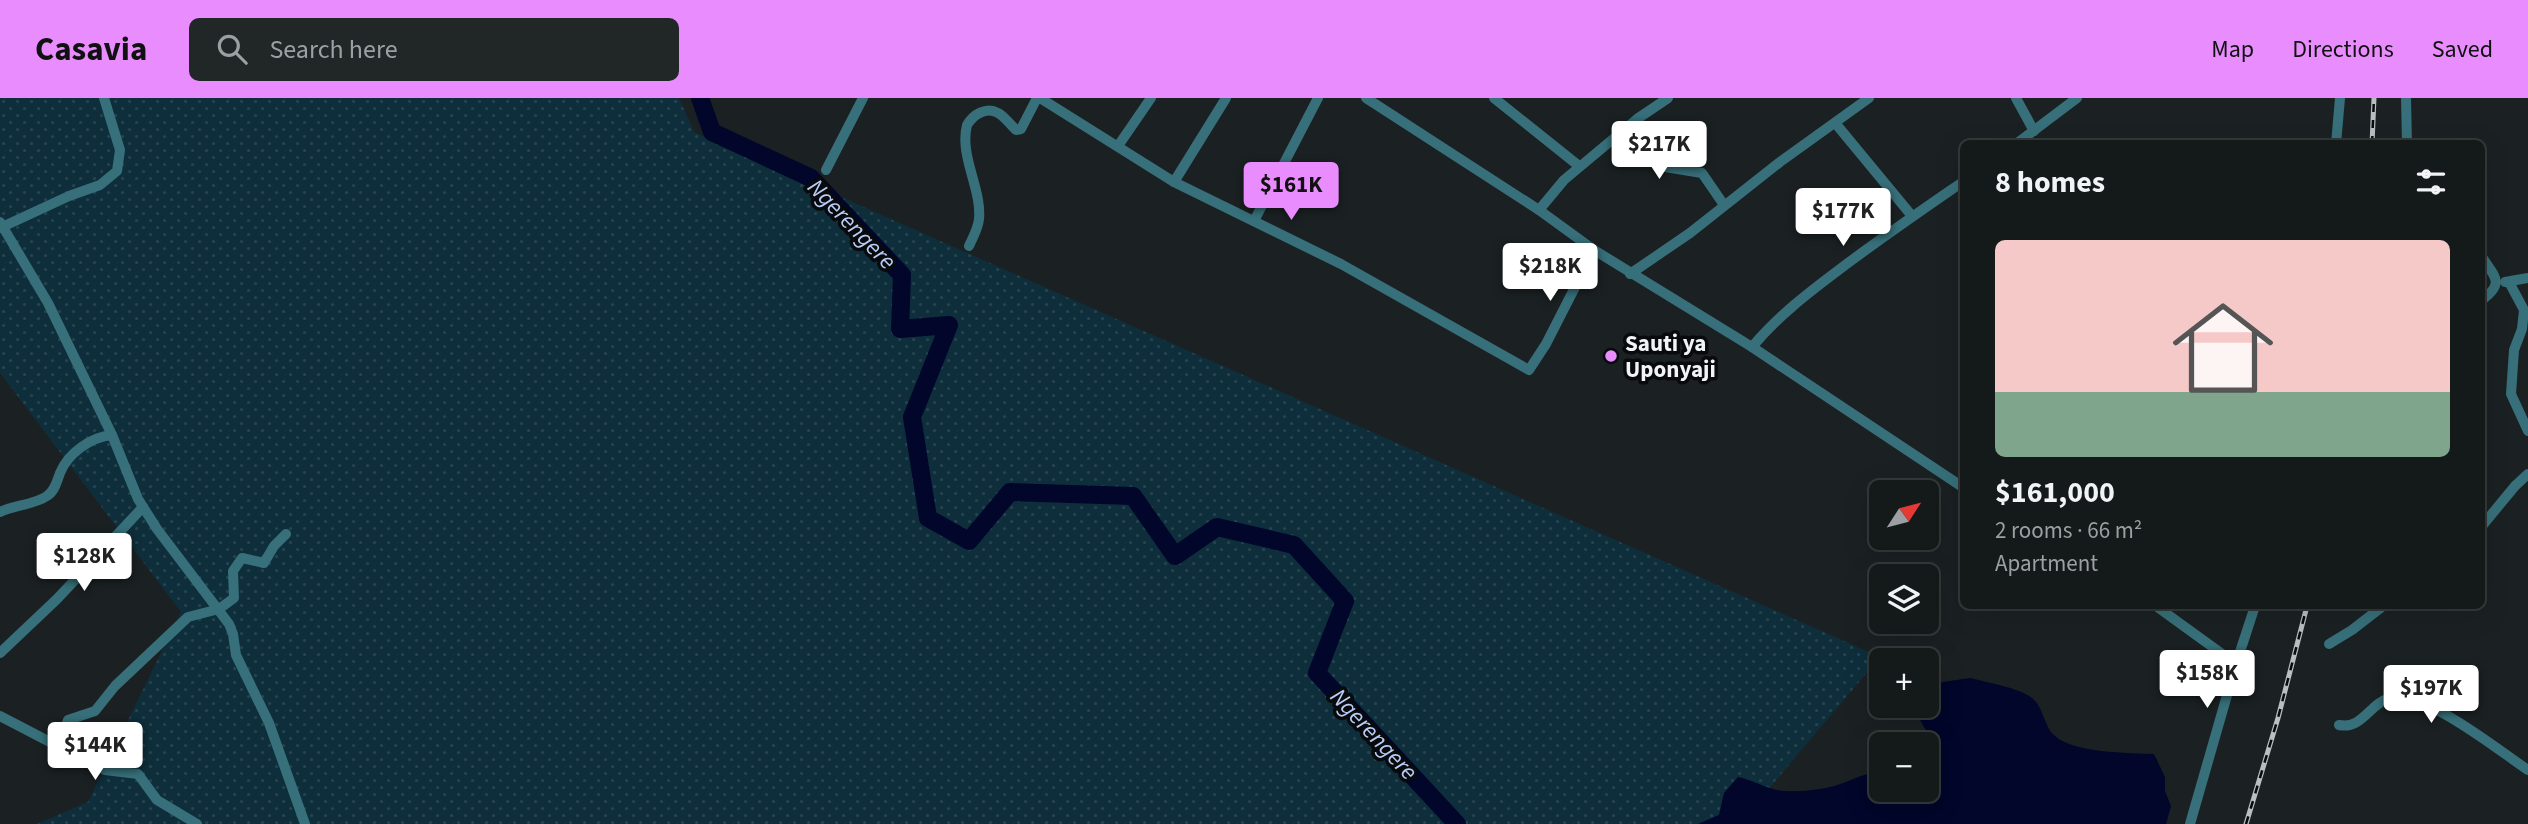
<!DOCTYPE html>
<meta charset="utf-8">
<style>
body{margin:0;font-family:"Source Sans 3",sans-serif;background:#212627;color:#f1f3f6;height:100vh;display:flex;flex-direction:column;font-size:26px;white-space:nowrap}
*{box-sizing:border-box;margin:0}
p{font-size:23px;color:#9da0a2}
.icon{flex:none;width:38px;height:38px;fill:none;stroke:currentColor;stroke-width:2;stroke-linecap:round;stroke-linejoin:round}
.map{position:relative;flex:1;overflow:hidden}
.drawer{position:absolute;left:1960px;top:42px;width:525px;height:469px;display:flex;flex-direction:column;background:#14191a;border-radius:10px;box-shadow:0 7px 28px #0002,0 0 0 2px #333839}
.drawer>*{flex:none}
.needle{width:46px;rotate:54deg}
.tools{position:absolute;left:1869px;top:382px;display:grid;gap:14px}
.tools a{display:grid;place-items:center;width:70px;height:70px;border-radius:10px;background:#14191a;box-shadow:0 7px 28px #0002,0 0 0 2px #333839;font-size:35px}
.price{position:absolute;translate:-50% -60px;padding:0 16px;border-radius:7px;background:#fff;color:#222;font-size:23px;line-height:46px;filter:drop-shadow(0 2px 4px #0008)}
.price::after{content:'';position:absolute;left:50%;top:42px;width:21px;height:16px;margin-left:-10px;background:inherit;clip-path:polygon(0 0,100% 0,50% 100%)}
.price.selected{background:#e98dfe;color:#111}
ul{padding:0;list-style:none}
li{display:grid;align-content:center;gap:14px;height:371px;padding:0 35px}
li+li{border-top:2px solid #333839}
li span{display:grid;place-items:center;height:217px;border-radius:10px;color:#555}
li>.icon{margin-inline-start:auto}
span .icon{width:126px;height:126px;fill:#fffc;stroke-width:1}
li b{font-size:30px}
h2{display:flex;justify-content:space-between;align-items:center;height:84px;padding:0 35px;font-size:30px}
header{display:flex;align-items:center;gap:42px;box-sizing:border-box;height:98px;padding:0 35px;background:#e98dfe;color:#111}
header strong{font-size:33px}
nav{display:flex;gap:38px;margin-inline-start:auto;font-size:24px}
.search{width:490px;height:63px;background:#212627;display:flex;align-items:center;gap:18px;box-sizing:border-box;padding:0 24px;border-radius:10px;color:#9da0a2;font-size:26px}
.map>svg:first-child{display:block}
</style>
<header>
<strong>Casavia</strong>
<div class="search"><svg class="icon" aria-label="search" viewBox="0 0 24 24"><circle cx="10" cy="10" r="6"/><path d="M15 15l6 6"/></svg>Search here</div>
<nav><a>Map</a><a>Directions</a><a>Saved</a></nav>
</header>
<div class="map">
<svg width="2528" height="726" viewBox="0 0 2528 726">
<defs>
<pattern id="grass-dots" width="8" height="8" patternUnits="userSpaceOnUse" patternTransform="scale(1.75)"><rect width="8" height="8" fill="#0e2e3b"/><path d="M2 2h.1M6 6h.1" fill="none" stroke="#26434e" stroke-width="1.8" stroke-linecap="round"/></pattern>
</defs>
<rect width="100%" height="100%" fill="#1b2123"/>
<polygon fill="url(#grass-dots)" points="0,0 679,0 694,34 1880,559 1739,726 37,726 88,704 181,514 0,275"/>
<path fill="#01062a" d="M1970,580C1985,584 2020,590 2032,600C2043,608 2044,628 2054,637C2071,655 2130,655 2154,656L2165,679V693L2171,708L2166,726H1698L1719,717L1724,695L1738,679C1754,682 1770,693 1785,693C1801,694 1819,692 1834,688C1849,684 1860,676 1875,675L1881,683V691H1927V648L1931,642L1912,607H1927V583L1936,585Z"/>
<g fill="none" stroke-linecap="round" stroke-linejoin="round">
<polyline stroke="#01062a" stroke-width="18" points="700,0 712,34 811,80 902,177 900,231 949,227 912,319 928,420 969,443 1010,394 1133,398 1175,458 1217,429 1294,447 1345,503 1317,575 1457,726"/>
<g stroke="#37707a" stroke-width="10">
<polyline points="1040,0 1174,84 1341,166 1529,272 1546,246 1594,152"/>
<polyline points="1366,0 1539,112 1594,152 1752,249 1964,390"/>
<polyline points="1494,0 1579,68"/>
<polyline points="2016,0 2034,33"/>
<polyline points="2406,0 2407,46"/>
<polyline points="1836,26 1912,118"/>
<polyline points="1626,30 1644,55 1659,68 1702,75 1724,107"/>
<polyline points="2016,46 2077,0"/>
<polyline points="2336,46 2340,0"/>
<polyline points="1118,48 1151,0"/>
<polyline points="826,72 863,0"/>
<polyline points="1174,84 1226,0"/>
<polyline points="1539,112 1564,82 1637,21 1668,0"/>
<polyline points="1254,123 1318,0"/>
<polyline points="0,124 48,205 112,337 138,401 157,431 229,526 233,536 236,557 269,625 305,726"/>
<polyline points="0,130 69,98 100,87 117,73 120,52 104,0"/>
<path d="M969,148C973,139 978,131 979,121C982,91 959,58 967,27C973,17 986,8 998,15C1004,18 1011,27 1016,32L1021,31L1037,0"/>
<path d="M2482,159C2495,179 2505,185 2482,202"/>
<polyline points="1630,176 1690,135 1780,64 1869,0"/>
<polyline points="2505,184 2528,180"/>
<polyline points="2509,184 2524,212 2522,231 2514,252 2511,296 2528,333"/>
<path d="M1752,249C1778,218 1808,195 1840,171C1881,140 1922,112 1964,83"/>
<path d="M0,414C14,407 34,407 47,398C55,393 57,383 60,375C68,355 91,339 112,337"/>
<polyline points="2482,428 2515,388 2528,376"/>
<polyline points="2156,508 2236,566"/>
<polyline points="2329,546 2352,532 2383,508"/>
<polyline points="0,555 57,501 143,409"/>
<polyline points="0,618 96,668 105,672 138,676 157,702 197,726"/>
<path d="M2339,627C2362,632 2370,605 2390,600C2425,592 2499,653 2528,672"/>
<polyline points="59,648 68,622 95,613 115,588 188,519 219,511 234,500 233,473 242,460 264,465 274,448 286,436"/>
<polyline points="2190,726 2236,566 2255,508"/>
</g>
<defs>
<g id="rail">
<polyline points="2372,46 2374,0"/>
<polyline points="2246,726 2278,620 2307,508"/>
</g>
</defs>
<use href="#rail" stroke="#b9bec0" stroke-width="5"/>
<use href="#rail" stroke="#080a0b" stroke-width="2.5" stroke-dasharray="8" stroke-linecap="butt"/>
</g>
<circle fill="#e98dfe" stroke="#080a0b" stroke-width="2.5" cx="1611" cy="258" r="7"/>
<g text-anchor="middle" stroke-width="7" stroke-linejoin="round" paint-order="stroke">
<g font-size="23" font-weight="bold" fill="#f0f4f6" stroke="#080a0b" text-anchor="start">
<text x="1625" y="253">Sauti ya<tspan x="1625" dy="26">Uponyaji</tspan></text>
</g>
<g font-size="24" font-style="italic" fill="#b8ccf7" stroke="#080a0b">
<text transform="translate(852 126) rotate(46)" y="8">Ngerengere</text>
<text transform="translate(1374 636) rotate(47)" y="8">Ngerengere</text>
</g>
</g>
</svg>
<div class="tools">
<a><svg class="needle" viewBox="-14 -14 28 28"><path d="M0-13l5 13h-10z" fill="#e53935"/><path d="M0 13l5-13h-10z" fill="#9da0a2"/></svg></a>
<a><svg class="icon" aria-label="layers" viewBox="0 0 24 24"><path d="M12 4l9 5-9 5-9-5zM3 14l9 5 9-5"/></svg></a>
<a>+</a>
<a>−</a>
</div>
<b class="price" style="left:1659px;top:83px">$217K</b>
<b class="price selected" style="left:1291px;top:124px">$161K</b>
<b class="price" style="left:1843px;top:150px">$177K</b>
<b class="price" style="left:1550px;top:205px">$218K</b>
<b class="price" style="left:84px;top:495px">$128K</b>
<b class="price" style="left:2207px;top:612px">$158K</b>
<b class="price" style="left:2431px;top:627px">$197K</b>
<b class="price" style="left:95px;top:684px">$144K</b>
<section class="drawer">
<h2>8 homes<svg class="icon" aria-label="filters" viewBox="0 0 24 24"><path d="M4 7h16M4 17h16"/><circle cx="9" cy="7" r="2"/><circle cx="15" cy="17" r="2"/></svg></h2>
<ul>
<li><span style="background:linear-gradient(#f6c9c9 70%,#7fa58c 0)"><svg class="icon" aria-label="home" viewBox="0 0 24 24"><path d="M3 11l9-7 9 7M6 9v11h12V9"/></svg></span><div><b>$161,000</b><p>2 rooms · 66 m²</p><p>Apartment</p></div></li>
</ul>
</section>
</div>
